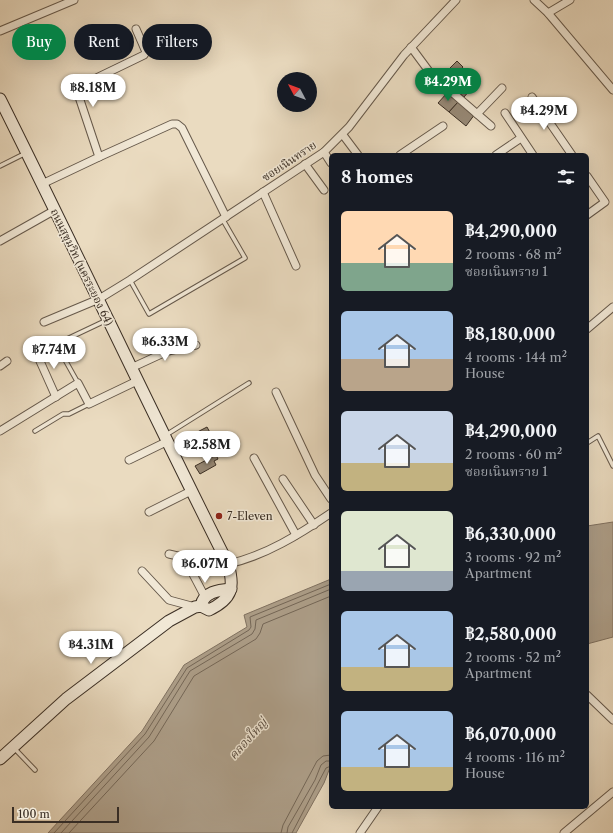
<!DOCTYPE html>
<meta charset="utf-8">
<style>
body{margin:0;font-family:"Libre Caslon Text","Noto Serif Thai",serif;background:#20242c;color:#f1f3f6;height:100vh;display:flex;flex-direction:column;font-size:15px;white-space:nowrap}
*{box-sizing:border-box;margin:0}
p{font-size:13px;color:#9ea1a6}
.icon{flex:none;width:22px;height:22px;fill:none;stroke:currentColor;stroke-width:2;stroke-linecap:round;stroke-linejoin:round}
.map{position:relative;flex:1;overflow:hidden}
.drawer{position:absolute;left:329px;top:153px;width:260px;height:656px;display:flex;flex-direction:column;background:#171b24;border-radius:6px;box-shadow:0 4px 16px #0002}
.drawer>*{flex:none}
.hud{position:absolute;left:12px;top:24px;width:257px;height:36px;display:flex;gap:8px}
.needle{width:26px;rotate:311deg}
.buttons{position:absolute;left:277px;top:72px;display:grid;gap:8px}
.buttons a{display:grid;place-items:center;width:40px;height:40px;border-radius:50%;background:#171b24;box-shadow:0 4px 16px #0002;font-size:20px}
.scale{position:absolute;left:12px;bottom:10px;width:107px;box-sizing:border-box;padding-left:4px;border:2px solid #3a2e24;border-top:0;font-size:11px;line-height:14px;white-space:nowrap;color:#3a2e24;-webkit-text-stroke:3px #f1e8d6;paint-order:stroke}
.price{position:absolute;translate:-50% -34px;padding:0 9px;border-radius:14px;background:#fff;color:#222;font-size:13px;line-height:26px;filter:drop-shadow(0 1px 2px #0008)}
.price::after{content:'';position:absolute;left:50%;top:24px;width:12px;height:9px;margin-left:-6px;background:inherit;clip-path:polygon(0 0,100% 0,50% 100%)}
.price.active{background:#0b8043;color:#fff}
ul{padding:0;list-style:none}
li{display:flex;align-items:center;gap:12px;height:100px;padding:0 12px}
li span{display:grid;place-items:center;flex:none;width:112px;height:80px;border-radius:6px;color:#555}
li>.icon{margin-inline-start:auto}
span .icon{width:48px;height:48px;fill:#fffc;stroke-width:1}
li b{font-size:17px}
h2{display:flex;justify-content:space-between;align-items:center;height:48px;padding:0 12px;font-size:17px}
.tag{padding:0 14px;border-radius:18px;background:#171b24;box-shadow:0 4px 16px #0002;font-size:14px;line-height:36px}
.tag.active{background:#0b8043;color:#fff}
.map>svg:first-child{display:block}
</style>
<div class="map">
<svg width="613" height="833" viewBox="0 0 613 833">
<rect width="100%" height="100%" fill="#eadbc0"/>
<filter id="stains"><feTurbulence type="fractalNoise" baseFrequency=".005" numOctaves="4"/><feColorMatrix values="0 0 0 0 .2 0 0 0 0 .09 0 0 0 0 .02 0 0 0 .5 -.17"/></filter>
<radialGradient id="worn" r=".72"><stop offset=".6" stop-color="#630" stop-opacity="0"/><stop offset="1" stop-color="#630" stop-opacity=".3"/></radialGradient>
<g fill="#aea08b" stroke="#807262">
<polygon points="613,522 613,637 587,644 587,526"/>
<polygon points="331,579 331,765 324,783 296,833 48,833 142,731 184,665 247,627 244,615"/>
</g>
<g fill="none" stroke-linecap="round" stroke-linejoin="round">
<g stroke="#746758" stroke-width="1">
<polyline points="54,833 145,734 187,668 249,630 251,627 250,617 331,584"/>
<polyline points="61,833 149,737 190,671 252,634 255,629 256,620 331,589"/>
<polyline points="69,833 154,741 194,676 256,639 260,633 263,624 331,596"/>
<polyline points="281,833 283,825 317,761 323,756 331,755"/>
<polyline points="287,833 288,827 315,780 321,765 326,761 331,761"/>
<polyline points="292,833 326,768 331,766"/>
</g>
</g>
<g fill="#968875" stroke="#3a2e24">
<polygon points="457,61 463,67 456,75 449,69"/>
<polygon points="469,76 476,83 464,97 456,90"/>
<polygon points="447,93 458,102 449,112 438,103"/>
<polygon points="459,101 475,114 466,126 449,112"/>
<polygon points="207,427 213,438 186,453 180,441"/>
<polygon points="216,455 218,459 214,461 216,465 200,474 195,466"/>
</g>
<g fill="none" stroke-linecap="round" stroke-linejoin="round">
<defs>
<g id="lane">
<polyline points="0,166 26,153"/>
<polyline points="130,280 149,314 245,258 223,220"/>
<polyline points="50,347 107,320"/>
<polyline points="64,358 78,383"/>
<polyline points="35,431 63,414 69,414 89,404"/>
<polyline points="166,435 249,383"/>
<polyline points="587,443 598,436 613,466"/>
<polyline points="14,748 35,770"/>
</g>
<g id="street">
<polyline points="534,0 548,13 613,90"/>
<polyline points="548,13 570,0"/>
<polyline points="0,31 74,0"/>
<polyline points="411,47 431,74 491,126"/>
<polyline points="532,97 572,155"/>
<polyline points="505,113 533,155"/>
<polyline points="477,114 502,88"/>
<polyline points="343,135 358,155"/>
<polyline points="324,152 331,163"/>
<polyline points="400,155 443,126"/>
<polyline points="496,155 521,138"/>
<polyline points="99,157 172,124 177,124 182,128 226,217"/>
<polyline points="305,164 324,190"/>
<polyline points="587,176 605,202 587,215"/>
<polyline points="42,184 99,157 78,94 84,84 144,55 146,52 136,29"/>
<polyline points="263,192 296,266"/>
<polyline points="0,241 55,210"/>
<polyline points="44,322 99,299 130,280 324,152 349,127 404,55 456,0"/>
<polyline points="587,329 613,307"/>
<polyline points="35,350 56,397"/>
<polyline points="0,366 7,361"/>
<polyline points="131,368 168,351 196,345"/>
<polyline points="276,392 315,475 331,499"/>
<polyline points="0,431 78,383 89,404 137,381"/>
<polyline points="254,458 296,535"/>
<polyline points="129,460 168,441"/>
<polyline points="283,479 314,525"/>
<polyline points="149,512 191,491"/>
<polyline points="169,554 182,557 186,561 205,597"/>
<path d="M228,564C265,556 300,534 331,513"/>
<polyline points="142,571 169,600 195,607"/>
<polyline points="587,695 613,720"/>
<polyline points="360,833 378,807"/>
<polyline points="564,833 613,792"/>
</g>
<g id="secondary">
<path d="M0,99C77,253 150,409 228,564C235,588 232,599 209,610L201,606L195,607L169,621L66,699L0,759"/>
<path d="M201,606C203,592 219,590 231,589"/>
</g>
</defs>
<use href="#lane" stroke="#66594b" stroke-width="5.5"/>
<use href="#street" stroke="#66594b" stroke-width="9"/>
<use href="#secondary" stroke="#3a2e24" stroke-width="13"/>
<use href="#lane" stroke="#f1e8d6" stroke-width="3.5"/>
<use href="#street" stroke="#f1e8d6" stroke-width="7"/>
<use href="#secondary" stroke="#f1e8d6" stroke-width="11"/>
</g>
<circle fill="#8f2418" stroke="#f1e8d6" stroke-width="1.5" cx="219" cy="516" r="4"/>
<g text-anchor="middle" stroke-width="3" stroke-linejoin="round" paint-order="stroke">
<g font-size="11" fill="#3a2e24" stroke="#f1e8d6">
<text transform="translate(289 161) rotate(-34)" y="4">ซอยเนินทราย</text>
<text transform="translate(82 267) rotate(64)" y="4">ถนนสุขุมวิท (นครระยอง 64)</text>
</g>
<g font-size="11" fill="#3a2e24" stroke="#f1e8d6" text-anchor="start">
<text x="227" y="520">7-Eleven</text>
</g>
<g font-size="12" font-style="italic" fill="#574a3e" stroke="#f1e8d6">
<text transform="translate(248 739) rotate(-48)" y="4">คลองใหญ่</text>
</g>
</g>
<rect width="100%" height="100%" filter="url(#stains)"/>
<rect width="100%" height="100%" fill="url(#worn)"/>
</svg>
<div class="buttons">
<a><svg class="needle" viewBox="-14 -14 28 28"><path d="M0-13l5 13h-10z" fill="#e53935"/><path d="M0 13l5-13h-10z" fill="#9ea1a6"/></svg></a>
</div>
<div class="scale">100 m</div>
<b class="price active" style="left:448px;top:102px">฿4.29M</b>
<b class="price" style="left:93px;top:108px">฿8.18M</b>
<b class="price" style="left:544px;top:131px">฿4.29M</b>
<b class="price" style="left:165px;top:362px">฿6.33M</b>
<b class="price" style="left:54px;top:370px">฿7.74M</b>
<b class="price" style="left:207px;top:465px">฿2.58M</b>
<b class="price" style="left:205px;top:584px">฿6.07M</b>
<b class="price" style="left:91px;top:665px">฿4.31M</b>
<div class="hud">
<a class="tag active">Buy</a>
<a class="tag">Rent</a>
<a class="tag">Filters</a>
</div>
<section class="drawer">
<h2>8 homes<svg class="icon" aria-label="filters" viewBox="0 0 24 24"><path d="M4 7h16M4 17h16"/><circle cx="9" cy="7" r="2"/><circle cx="15" cy="17" r="2"/></svg></h2>
<ul>
<li><span style="background:linear-gradient(#ffd9b3 65%,#7fa58c 0)"><svg class="icon" aria-label="home" viewBox="0 0 24 24"><path d="M3 11l9-7 9 7M6 9v11h12V9"/></svg></span><div><b>฿4,290,000</b><p>2 rooms · 68 m²</p><p>ซอยเนินทราย 1</p></div></li>
<li><span style="background:linear-gradient(#a9c7e8 60%,#b9a48a 0)"><svg class="icon" aria-label="home" viewBox="0 0 24 24"><path d="M3 11l9-7 9 7M6 9v11h12V9"/></svg></span><div><b>฿8,180,000</b><p>4 rooms · 144 m²</p><p>House</p></div></li>
<li><span style="background:linear-gradient(#c9d6e8 65%,#c2b280 0)"><svg class="icon" aria-label="home" viewBox="0 0 24 24"><path d="M3 11l9-7 9 7M6 9v11h12V9"/></svg></span><div><b>฿4,290,000</b><p>2 rooms · 60 m²</p><p>ซอยเนินทราย 1</p></div></li>
<li><span style="background:linear-gradient(#dfe7d0 75%,#9aa5b1 0)"><svg class="icon" aria-label="home" viewBox="0 0 24 24"><path d="M3 11l9-7 9 7M6 9v11h12V9"/></svg></span><div><b>฿6,330,000</b><p>3 rooms · 92 m²</p><p>Apartment</p></div></li>
<li><span style="background:linear-gradient(#a9c7e8 70%,#c2b280 0)"><svg class="icon" aria-label="home" viewBox="0 0 24 24"><path d="M3 11l9-7 9 7M6 9v11h12V9"/></svg></span><div><b>฿2,580,000</b><p>2 rooms · 52 m²</p><p>Apartment</p></div></li>
<li><span style="background:linear-gradient(#a9c7e8 70%,#c2b280 0)"><svg class="icon" aria-label="home" viewBox="0 0 24 24"><path d="M3 11l9-7 9 7M6 9v11h12V9"/></svg></span><div><b>฿6,070,000</b><p>4 rooms · 116 m²</p><p>House</p></div></li>
</ul>
</section>
</div>
